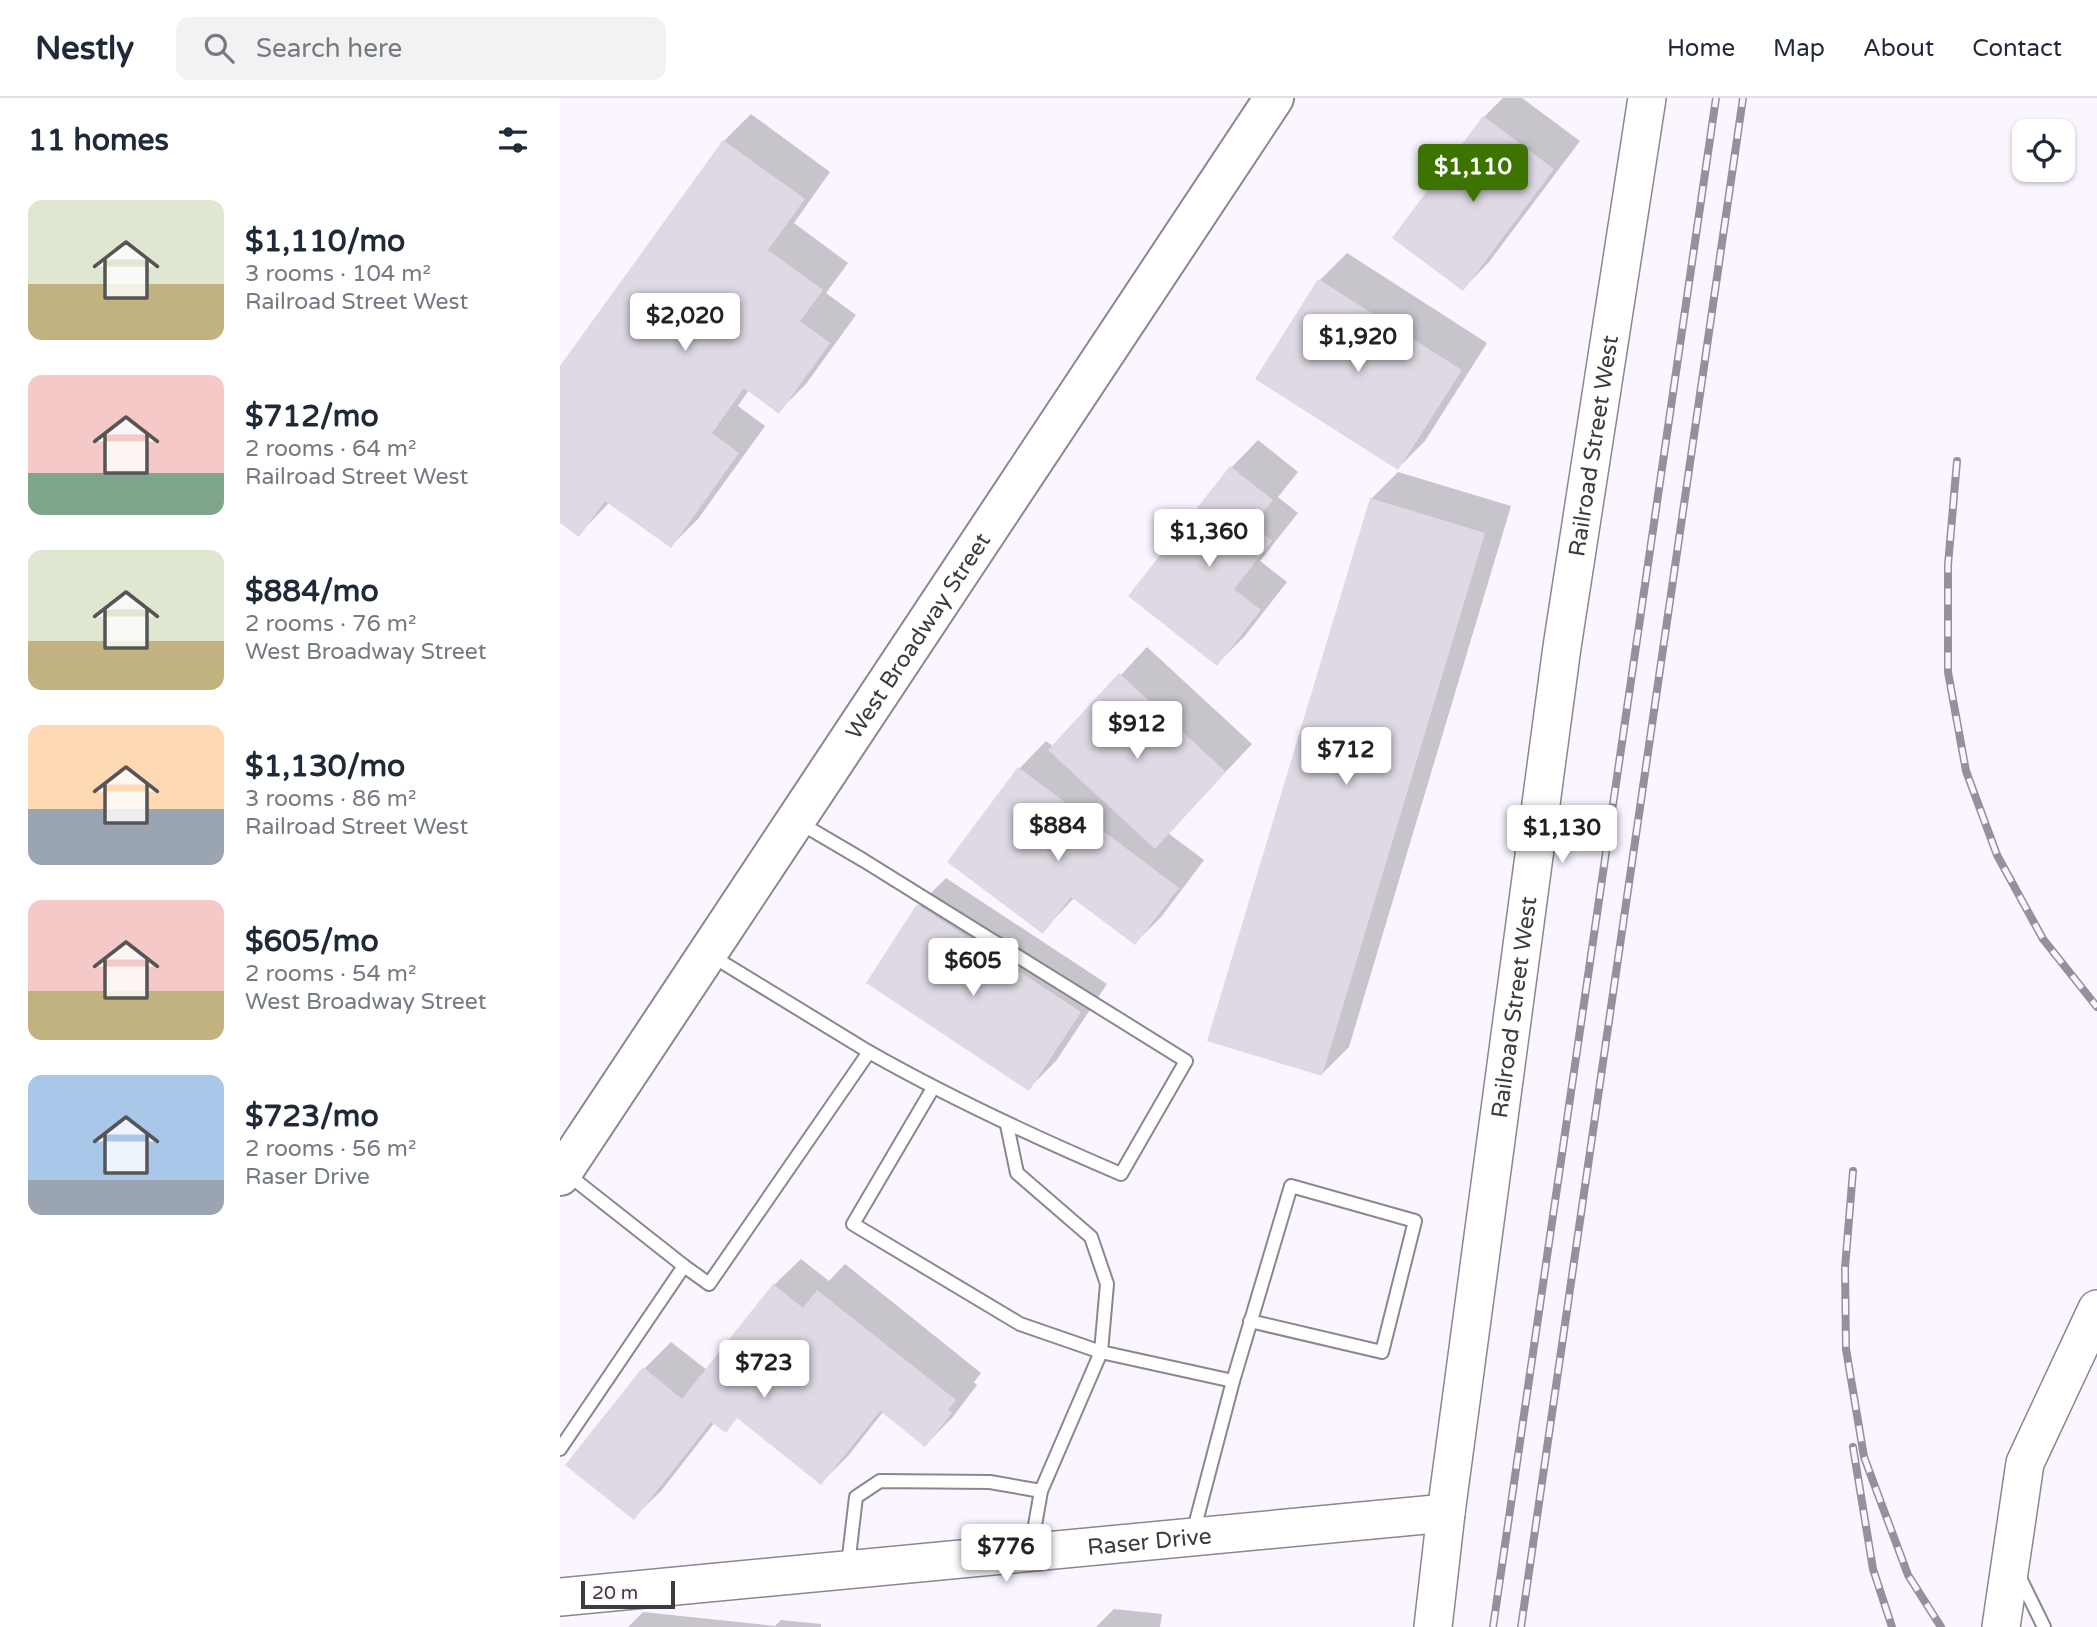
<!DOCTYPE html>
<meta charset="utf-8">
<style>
body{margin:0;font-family:"Varela Round",sans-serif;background:#f2f2f3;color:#1f2937;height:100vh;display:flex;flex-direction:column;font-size:26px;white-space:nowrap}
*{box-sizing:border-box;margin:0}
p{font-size:23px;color:#747a83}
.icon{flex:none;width:38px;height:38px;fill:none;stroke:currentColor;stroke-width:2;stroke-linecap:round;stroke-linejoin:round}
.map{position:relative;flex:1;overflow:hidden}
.side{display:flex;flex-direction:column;background:#fff;width:560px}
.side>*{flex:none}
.fabs{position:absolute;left:1452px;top:21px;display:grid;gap:14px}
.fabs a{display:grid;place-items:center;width:63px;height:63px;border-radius:14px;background:#fff;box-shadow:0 2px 5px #0004;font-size:35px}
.scale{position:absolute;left:21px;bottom:18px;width:94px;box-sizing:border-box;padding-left:7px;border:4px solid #3d3b3f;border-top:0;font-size:19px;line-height:24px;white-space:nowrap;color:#3d3b3f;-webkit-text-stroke:5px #faf5ff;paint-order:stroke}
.price{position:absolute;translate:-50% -60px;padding:0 16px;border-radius:7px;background:#fff;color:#222;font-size:23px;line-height:46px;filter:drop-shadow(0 2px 4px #0008)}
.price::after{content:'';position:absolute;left:50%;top:42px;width:21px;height:16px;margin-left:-10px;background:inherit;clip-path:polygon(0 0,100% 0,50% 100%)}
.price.selected{background:#3d7400;color:#fff}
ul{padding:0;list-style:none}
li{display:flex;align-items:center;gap:21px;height:175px;padding:0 28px}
li span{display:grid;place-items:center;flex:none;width:196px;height:140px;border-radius:14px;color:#555}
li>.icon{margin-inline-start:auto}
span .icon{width:84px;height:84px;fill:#fffc;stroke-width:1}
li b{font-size:30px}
h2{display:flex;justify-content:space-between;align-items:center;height:84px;padding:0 28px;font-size:30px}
header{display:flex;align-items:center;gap:42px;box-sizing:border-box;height:98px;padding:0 35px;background:#fff;border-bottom:2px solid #e0e1e3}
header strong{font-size:33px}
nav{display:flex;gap:38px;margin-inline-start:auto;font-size:24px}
.search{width:490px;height:63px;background:#f2f2f3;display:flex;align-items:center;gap:18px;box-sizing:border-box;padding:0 24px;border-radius:14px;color:#747a83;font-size:26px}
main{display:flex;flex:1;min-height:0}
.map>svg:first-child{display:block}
</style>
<header>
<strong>Nestly</strong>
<div class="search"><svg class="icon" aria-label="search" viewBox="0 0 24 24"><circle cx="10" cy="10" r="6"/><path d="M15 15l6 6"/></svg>Search here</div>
<nav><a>Home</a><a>Map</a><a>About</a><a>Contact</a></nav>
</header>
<main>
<section class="side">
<h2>11 homes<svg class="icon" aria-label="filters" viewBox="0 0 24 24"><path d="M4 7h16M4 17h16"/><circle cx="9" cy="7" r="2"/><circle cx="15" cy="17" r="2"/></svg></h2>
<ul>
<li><span style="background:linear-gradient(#dfe7d0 60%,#c2b280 0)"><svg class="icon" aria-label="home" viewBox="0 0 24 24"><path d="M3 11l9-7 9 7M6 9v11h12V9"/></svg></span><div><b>$1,110/mo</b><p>3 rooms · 104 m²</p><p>Railroad Street West</p></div></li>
<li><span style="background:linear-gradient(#f6c9c9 70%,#7fa58c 0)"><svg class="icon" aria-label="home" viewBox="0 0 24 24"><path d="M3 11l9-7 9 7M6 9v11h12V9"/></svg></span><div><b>$712/mo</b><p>2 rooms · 64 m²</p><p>Railroad Street West</p></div></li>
<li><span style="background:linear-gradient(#dfe7d0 65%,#c2b280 0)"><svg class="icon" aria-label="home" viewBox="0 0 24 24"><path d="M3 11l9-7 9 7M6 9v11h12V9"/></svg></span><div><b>$884/mo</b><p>2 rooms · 76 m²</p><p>West Broadway Street</p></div></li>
<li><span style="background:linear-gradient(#ffd9b3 60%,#9aa5b1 0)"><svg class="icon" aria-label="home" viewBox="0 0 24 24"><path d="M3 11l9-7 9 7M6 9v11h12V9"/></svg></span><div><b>$1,130/mo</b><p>3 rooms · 86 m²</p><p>Railroad Street West</p></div></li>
<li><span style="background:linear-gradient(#f6c9c9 65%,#c2b280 0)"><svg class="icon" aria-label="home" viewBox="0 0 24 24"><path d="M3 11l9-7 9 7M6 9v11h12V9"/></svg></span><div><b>$605/mo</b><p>2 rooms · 54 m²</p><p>West Broadway Street</p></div></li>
<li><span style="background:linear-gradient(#a9c7e8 75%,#9aa5b1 0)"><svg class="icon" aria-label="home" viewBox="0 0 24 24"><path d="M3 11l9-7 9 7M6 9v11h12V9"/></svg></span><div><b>$723/mo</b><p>2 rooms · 56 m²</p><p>Raser Drive</p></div></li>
</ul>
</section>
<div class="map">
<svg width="1537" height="1529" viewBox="0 0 1537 1529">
<rect width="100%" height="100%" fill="#faf5ff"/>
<g fill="#0003">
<polygon points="943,0 962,0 1020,43 929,164 903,191 924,19"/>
<polygon points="191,16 270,74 234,125 288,165 266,195 296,217 246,286 219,313 189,292 178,308 205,328 138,421 111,448 50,404 19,436 0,423 0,271 164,43"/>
<polygon points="787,155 927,245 865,343 838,370 760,182"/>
<polygon points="698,342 738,374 718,399 738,415 700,463 727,484 684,539 657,566 570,498 672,369"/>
<polygon points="838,374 951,408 789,949 762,976 811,401"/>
<polygon points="587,549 692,646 608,735 644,762 602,818 575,845 515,799 482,834 390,764 460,670 486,643 494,649"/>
<polygon points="386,780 547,886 496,963 469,990 359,807"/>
<polygon points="241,1161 269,1183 285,1166 421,1275 414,1284 417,1287 392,1320 365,1347 323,1314 288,1358 261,1385 178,1319 165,1332 155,1324 101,1393 74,1419 84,1271 111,1244 147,1272 214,1187"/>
<polygon points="554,1511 602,1516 600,1529 536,1529"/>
<polygon points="83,1514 215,1528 221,1522 261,1526 261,1529 68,1529"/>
</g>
<g fill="#ded9e3">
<polygon points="923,18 994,71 903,193 832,140"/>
<polygon points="163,42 245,101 208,152 263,192 240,223 270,245 219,316 184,290 152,335 179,355 111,450 45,403 19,439 0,425 0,268"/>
<polygon points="758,181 902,272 838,372 695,281"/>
<polygon points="670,368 713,402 693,427 712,443 674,491 701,512 657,568 568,498"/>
<polygon points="810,400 925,435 762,978 647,943"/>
<polygon points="559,575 666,674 595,751 488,652"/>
<polygon points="458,669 619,790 575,847 511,799 483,836 387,764"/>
<polygon points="357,806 521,914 469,993 306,885"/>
<polygon points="213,1186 243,1210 257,1192 396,1302 388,1312 392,1315 365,1349 320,1313 261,1387 177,1320 166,1335 151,1324 74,1422 5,1367 83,1269 122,1301"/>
</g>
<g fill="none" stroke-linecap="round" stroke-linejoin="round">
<defs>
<g id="lane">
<path d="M240,725L303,762L626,963L561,1076C474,1039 392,1001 309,954"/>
<polyline points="373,990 293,1126 460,1226 541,1254 481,1393 471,1450"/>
<polyline points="447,1027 457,1075 531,1139 547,1186 541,1254 673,1283 633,1435"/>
<polyline points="124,1168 149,1186 309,954 152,858"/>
<polyline points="673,1283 731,1088 855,1123 822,1254 690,1223"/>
<polyline points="0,1351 124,1168 6,1075"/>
<polyline points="288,1467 296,1399 320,1383 430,1384 481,1393"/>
<polyline points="1458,1476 1484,1529"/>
</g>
<g id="secondary">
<path id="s1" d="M0,1499L886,1415"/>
<path id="s2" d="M873,1529L886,1415L1002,549L1087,0"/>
<polyline points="1441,1529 1465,1365 1537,1211"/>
</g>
<g id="primary">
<path id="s3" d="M0,1078L714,0"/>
</g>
</defs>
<use href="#lane" stroke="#8b8790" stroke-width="16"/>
<use href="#secondary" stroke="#8b8790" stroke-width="40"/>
<use href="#primary" stroke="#8b8790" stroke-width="42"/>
<use href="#lane" stroke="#fff" stroke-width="12"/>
<use href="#secondary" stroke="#fff" stroke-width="37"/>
<use href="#primary" stroke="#fff" stroke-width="38"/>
<defs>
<g id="rail">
<polyline points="1397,363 1388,467 1388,574 1406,673 1437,757 1483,841 1537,909"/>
<polyline points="1293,1073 1285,1170 1286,1251 1304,1359 1348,1477 1381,1529"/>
<polyline points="1293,1349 1313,1471 1332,1529"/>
<polyline points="933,1529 1156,0"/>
<polyline points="961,1529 1183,0"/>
</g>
</defs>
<use href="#rail" stroke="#949198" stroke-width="8"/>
<use href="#rail" stroke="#faf5ff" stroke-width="5" stroke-dasharray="16" stroke-linecap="butt"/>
</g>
<g text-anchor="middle" stroke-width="6" stroke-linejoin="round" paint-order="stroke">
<g font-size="23" fill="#3d3b3f" stroke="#faf5ff">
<text dy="8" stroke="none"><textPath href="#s2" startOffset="1192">Railroad Street West</textPath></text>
<text dy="8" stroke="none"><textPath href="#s3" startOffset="648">West Broadway Street</textPath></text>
<text dy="8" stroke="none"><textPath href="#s2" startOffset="625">Railroad Street West</textPath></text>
<text dy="8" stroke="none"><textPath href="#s1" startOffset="592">Raser Drive</textPath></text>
</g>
</g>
</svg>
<div class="fabs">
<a><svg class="icon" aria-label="locate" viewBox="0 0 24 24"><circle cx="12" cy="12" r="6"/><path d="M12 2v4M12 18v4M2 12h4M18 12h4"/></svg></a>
</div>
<div class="scale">20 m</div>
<b class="price selected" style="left:913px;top:106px">$1,110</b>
<b class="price" style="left:125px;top:255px">$2,020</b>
<b class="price" style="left:798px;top:276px">$1,920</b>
<b class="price" style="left:649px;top:471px">$1,360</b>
<b class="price" style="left:577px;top:663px">$912</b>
<b class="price" style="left:786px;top:689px">$712</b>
<b class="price" style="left:498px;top:765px">$884</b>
<b class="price" style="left:1002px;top:767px">$1,130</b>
<b class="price" style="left:413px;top:900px">$605</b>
<b class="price" style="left:204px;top:1302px">$723</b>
<b class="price" style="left:446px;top:1486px">$776</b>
</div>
</main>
